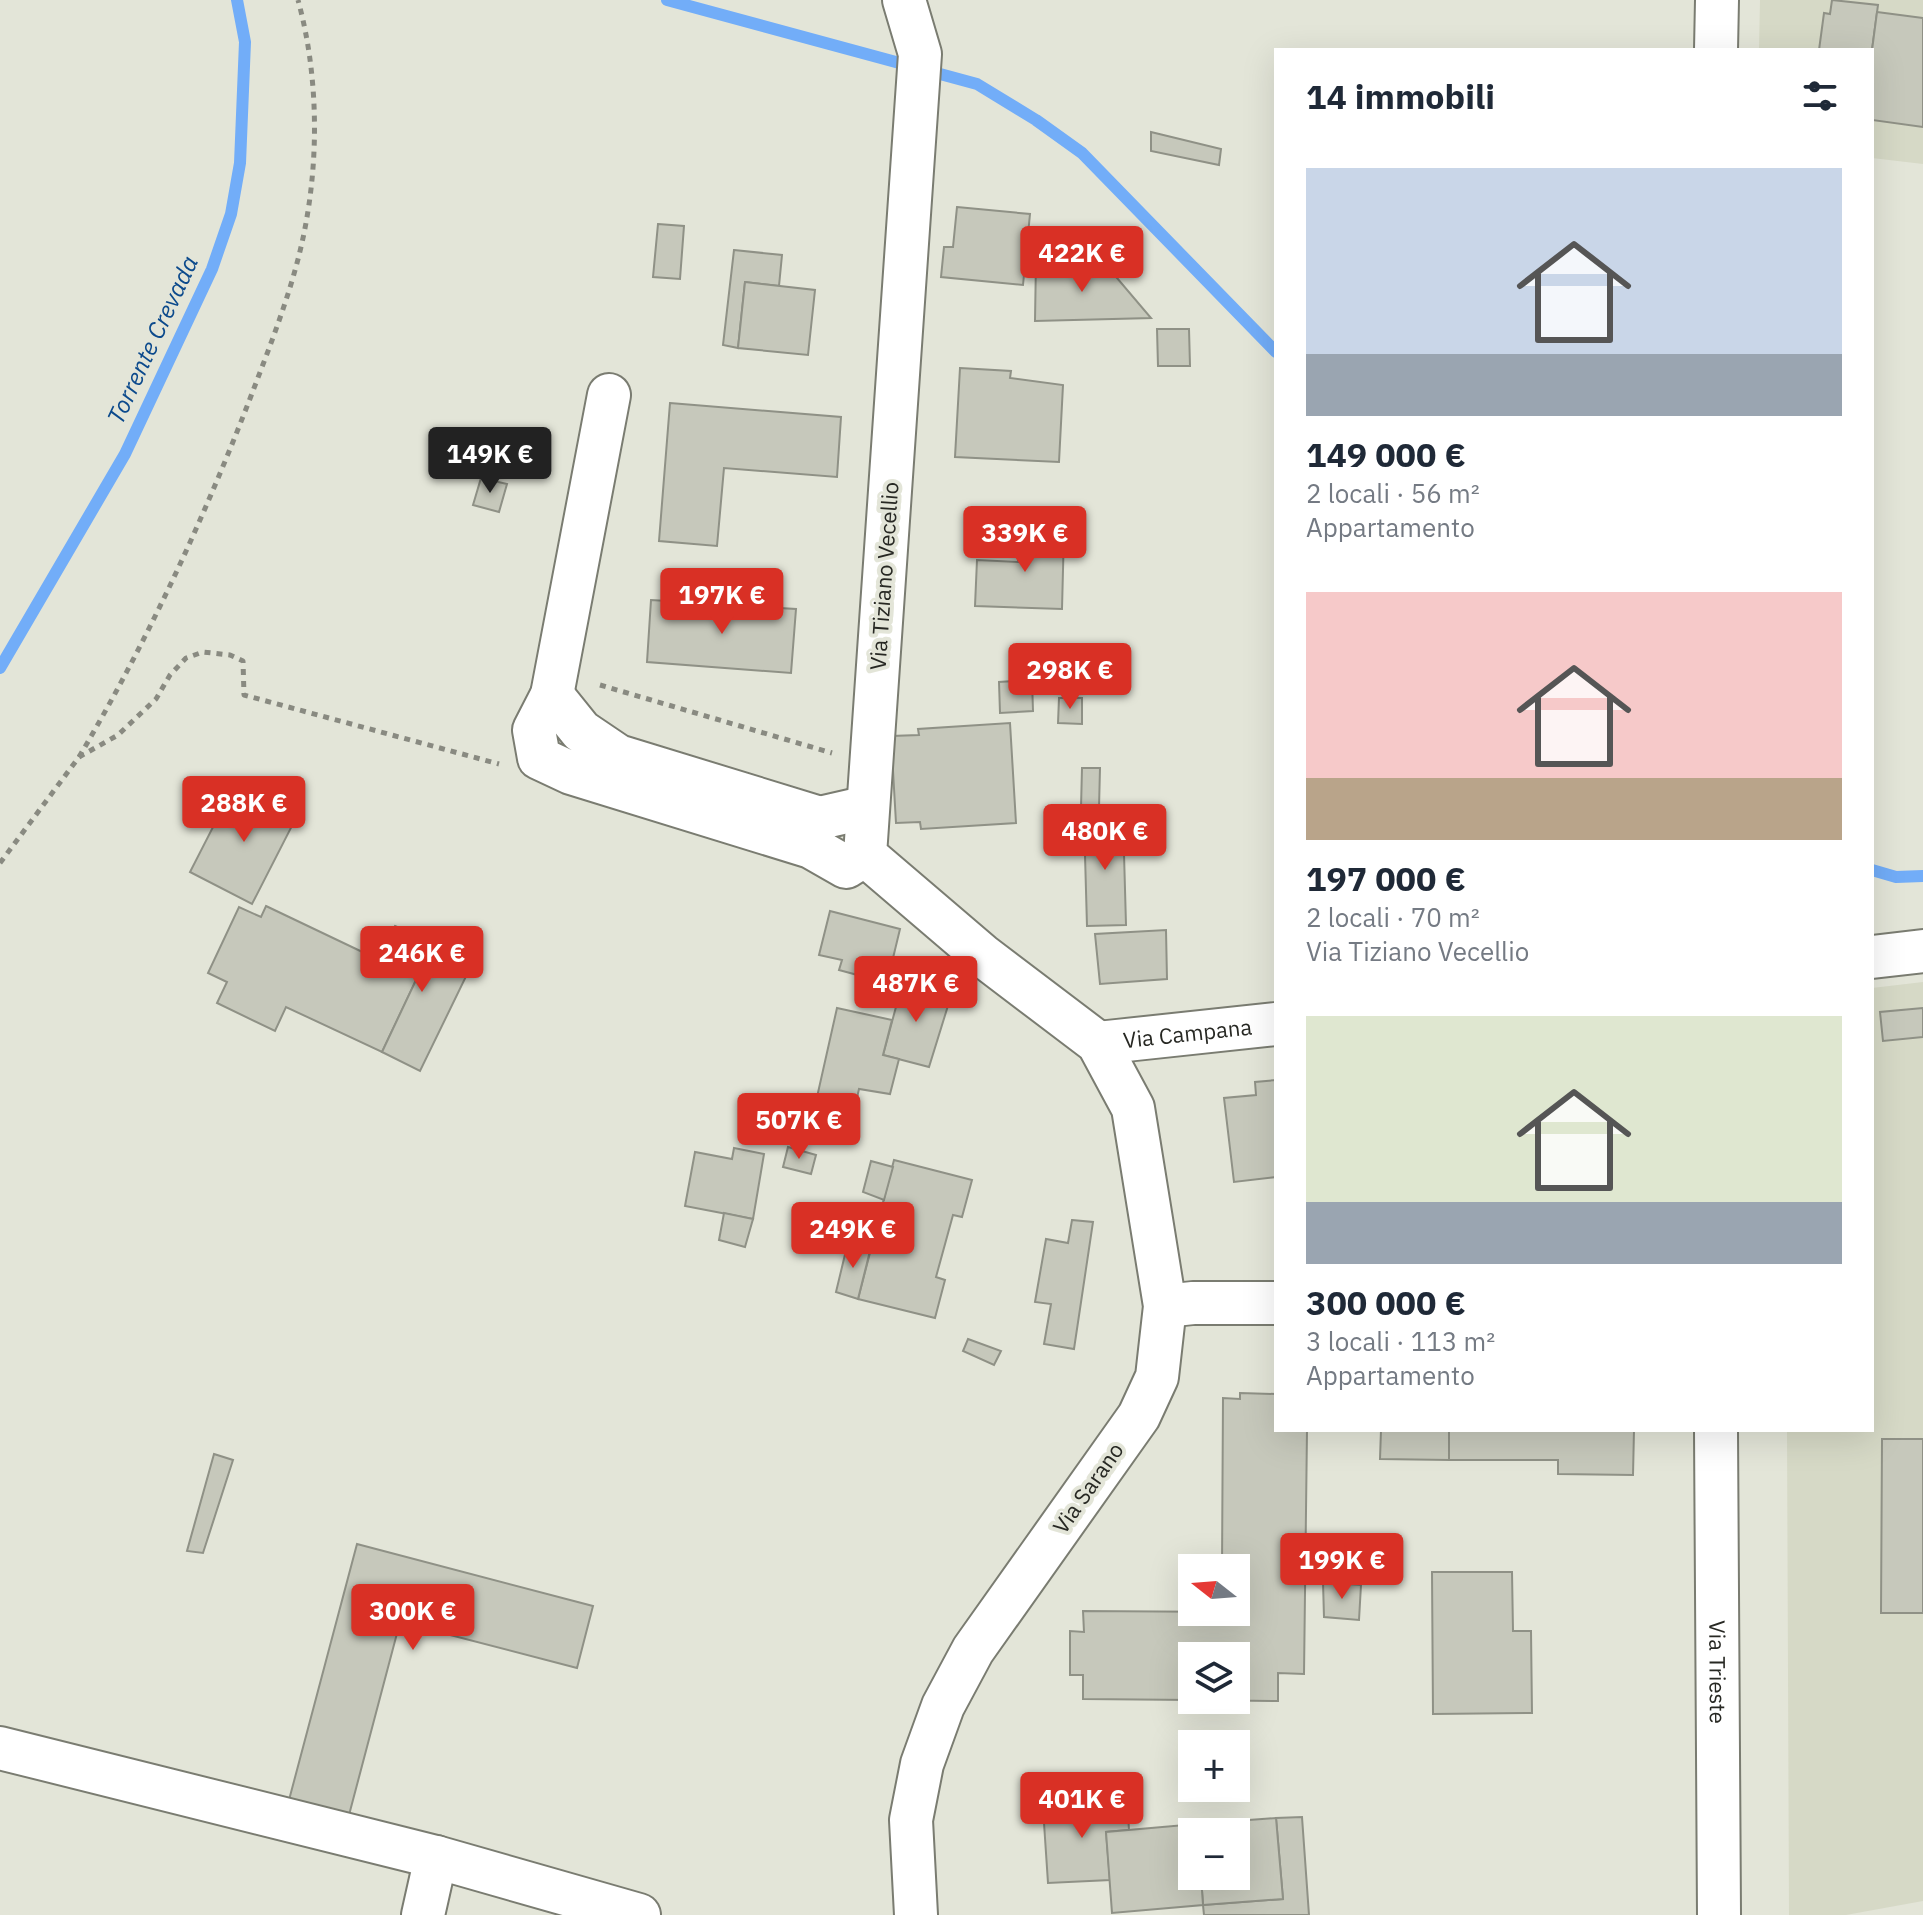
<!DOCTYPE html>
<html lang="it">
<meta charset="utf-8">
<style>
body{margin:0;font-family:"IBM Plex Sans",sans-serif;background:#f6f6f7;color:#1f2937;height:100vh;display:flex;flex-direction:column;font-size:30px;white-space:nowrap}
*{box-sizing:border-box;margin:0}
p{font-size:26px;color:#747a83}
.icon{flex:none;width:44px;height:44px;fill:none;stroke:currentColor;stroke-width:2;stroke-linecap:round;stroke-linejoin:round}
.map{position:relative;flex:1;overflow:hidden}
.drawer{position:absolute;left:1274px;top:48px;width:600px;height:1384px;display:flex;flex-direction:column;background:#fff;border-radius:0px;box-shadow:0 8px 32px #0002}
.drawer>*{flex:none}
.needle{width:52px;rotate:287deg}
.fabs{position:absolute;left:1178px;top:1554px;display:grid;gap:16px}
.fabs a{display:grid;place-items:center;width:72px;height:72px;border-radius:0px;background:#fff;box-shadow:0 8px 32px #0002;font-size:40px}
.price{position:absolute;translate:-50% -68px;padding:0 18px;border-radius:8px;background:#d93025;color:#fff;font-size:26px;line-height:52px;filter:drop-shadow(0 2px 4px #0008)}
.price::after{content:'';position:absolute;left:50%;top:48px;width:24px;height:18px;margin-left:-12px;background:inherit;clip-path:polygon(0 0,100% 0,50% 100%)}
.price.active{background:#222;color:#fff}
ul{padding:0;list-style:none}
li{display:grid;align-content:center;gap:16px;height:424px;padding:0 32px}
li span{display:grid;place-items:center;height:248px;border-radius:0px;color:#555}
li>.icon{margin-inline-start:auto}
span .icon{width:144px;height:144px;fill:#fffc;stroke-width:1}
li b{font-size:34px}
h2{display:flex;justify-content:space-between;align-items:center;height:96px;padding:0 32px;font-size:34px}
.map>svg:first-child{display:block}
</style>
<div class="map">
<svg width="1923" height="1915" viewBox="0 0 1923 1915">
<rect width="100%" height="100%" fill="#e3e5d8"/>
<g fill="#d6d9c6">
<polygon points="1760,0 1923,0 1923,164 1872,158 1872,50 1759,50"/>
<polygon points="1923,982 1923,1901 1846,1915 1789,1915 1787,1430 1872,1430 1872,988"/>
</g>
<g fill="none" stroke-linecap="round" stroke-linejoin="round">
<g stroke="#72adf8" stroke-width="12">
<polyline points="667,0 977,84 1036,120 1082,153 1276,352"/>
<polyline points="0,668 125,454 212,269 231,214 240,163 245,42 237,0"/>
<polyline points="1872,870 1896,877 1923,876"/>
</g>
</g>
<g fill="#c6c8bb" stroke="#8f9186" stroke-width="2">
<polygon points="1832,0 1878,5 1872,50 1819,50 1824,13 1830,14"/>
<polygon points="1877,12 1923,18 1923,127 1872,120 1872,50"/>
<polygon points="1151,132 1221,149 1219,165 1151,151"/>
<polygon points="957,207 1030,214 1023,285 941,277 944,247 953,247"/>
<polygon points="658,224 684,226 680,279 653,277"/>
<polygon points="734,250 782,255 779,286 745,282 738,348 723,345"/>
<polygon points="1036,260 1106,265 1151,318 1035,321"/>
<polygon points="745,282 815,290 808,355 738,348"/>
<polygon points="1157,329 1189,329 1190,366 1158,366"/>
<polygon points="960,368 1011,371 1010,378 1063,385 1059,462 955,457"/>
<polygon points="670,403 841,417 837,477 724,468 717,546 659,541"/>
<polygon points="481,478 507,484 499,512 473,505"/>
<polygon points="1019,530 1064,531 1062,609 975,606 977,560 1018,562"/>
<polygon points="651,600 796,609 791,673 647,662"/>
<polygon points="1032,680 1033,711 1000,713 999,682"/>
<polygon points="1059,698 1082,698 1082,724 1058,723"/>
<polygon points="1010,723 1016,823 921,829 920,822 896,823 891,736 919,735 918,729"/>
<polygon points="1082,768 1100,768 1099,808 1081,808"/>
<polygon points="235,784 297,816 252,904 190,872"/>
<polygon points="1123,818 1126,925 1087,926 1084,819"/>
<polygon points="266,906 417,978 382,1052 286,1007 275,1031 217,1003 227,982 208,973 239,907 261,917"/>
<polygon points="830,911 900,929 887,983 839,970 842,960 819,955"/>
<polygon points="395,926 473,962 420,1071 382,1052 417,978 379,960"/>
<polygon points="1166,930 1167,979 1100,984 1095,934"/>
<polygon points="903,981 951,996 929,1067 883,1055"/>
<polygon points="837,1008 892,1020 883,1055 899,1059 890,1094 859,1089 853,1115 815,1106"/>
<polygon points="1923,1008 1923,1037 1883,1041 1880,1012"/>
<polygon points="1276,1080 1276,1177 1234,1182 1224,1098 1256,1095 1255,1082"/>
<polygon points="788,1147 816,1155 811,1174 783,1167"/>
<polygon points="734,1148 764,1154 753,1219 685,1206 695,1152 732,1159"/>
<polygon points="894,1160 972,1180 962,1217 953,1215 936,1277 945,1280 935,1318 858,1299"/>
<polygon points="871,1161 893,1167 884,1200 863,1192"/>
<polygon points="724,1213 753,1219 745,1247 719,1240"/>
<polygon points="1072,1220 1093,1222 1074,1349 1044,1344 1051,1304 1035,1302 1046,1239 1068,1243"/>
<polygon points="848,1242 871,1247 858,1299 836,1292"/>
<polygon points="968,1339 1001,1351 994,1365 963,1351"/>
<polygon points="1240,1393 1276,1394 1276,1430 1307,1430 1304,1674 1278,1673 1278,1701 1195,1700 1236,1700 1236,1656 1192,1656 1192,1700 1083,1699 1083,1675 1070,1675 1070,1631 1084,1632 1083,1611 1236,1612 1236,1568 1222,1568 1223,1398 1240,1399"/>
<polygon points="1381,1430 1449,1430 1449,1460 1380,1459"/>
<polygon points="1449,1430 1634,1430 1633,1475 1558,1474 1558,1460 1449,1460"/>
<polygon points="1882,1439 1923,1439 1923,1613 1881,1613"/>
<polygon points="214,1454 233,1460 203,1553 187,1551"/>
<polygon points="357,1544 593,1606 577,1668 400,1622 349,1815 289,1800"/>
<polygon points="1432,1572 1512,1572 1513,1631 1531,1631 1532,1713 1433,1714"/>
<polygon points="1323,1582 1361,1585 1359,1620 1324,1617"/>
<polygon points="1127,1799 1129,1830 1106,1832 1110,1880 1048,1883 1043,1808"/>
<polygon points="1302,1817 1309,1915 1204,1915 1203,1905 1283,1899 1276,1818"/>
<polygon points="1276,1818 1283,1899 1203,1905 1201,1876 1236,1876 1236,1832 1197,1832 1196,1824"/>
<polygon points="1196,1824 1197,1832 1192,1832 1192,1876 1201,1876 1203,1905 1112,1913 1106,1832"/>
</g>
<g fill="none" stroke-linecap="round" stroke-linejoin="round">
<defs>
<g id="minor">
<polyline points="904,0 920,54 865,855 982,955 1098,1043 1133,1108 1165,1306 1157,1377 1139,1416 973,1650 943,1706 922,1764 911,1820 916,1915"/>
<polyline points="1716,50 1717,0"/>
<polyline points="552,695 609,395"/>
<polyline points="865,855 846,867 811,847 571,773 539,758 534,730 552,695 581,731 618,756 820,818 868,807"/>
<polyline points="1872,957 1923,951"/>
<path id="s1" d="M1098,1043L1276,1024"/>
<polyline points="1165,1306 1193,1303 1276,1303"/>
<path id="s2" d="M1716,1430L1719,1915"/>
<polyline points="0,1748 436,1857 639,1915"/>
<polyline points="423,1915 436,1857"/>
</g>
</defs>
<use href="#minor" stroke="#7a7c71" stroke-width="46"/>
<g stroke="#898a81" stroke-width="5" stroke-dasharray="6 6" stroke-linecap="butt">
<polyline points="600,685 832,753"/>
<path d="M79,757C147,642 203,521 251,396C273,338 297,278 307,217C319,147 317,69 298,0"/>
<polyline points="0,863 79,757 118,735 156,699 170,675 186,658 203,652 230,655 243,661 244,695 499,764"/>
</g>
<use href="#minor" stroke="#fff" stroke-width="42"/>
</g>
<g text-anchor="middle" stroke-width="8" stroke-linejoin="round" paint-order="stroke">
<g font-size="22" fill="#272823" stroke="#e3e5d8">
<text transform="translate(884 576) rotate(-86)" y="8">Via Tiziano Vecellio</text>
<text dy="8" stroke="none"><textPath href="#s1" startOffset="90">Via Campana</textPath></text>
<text transform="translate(1088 1488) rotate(-55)" y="8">Via Sarano</text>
<text dy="8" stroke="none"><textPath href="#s2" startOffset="242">Via Trieste</textPath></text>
</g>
<g font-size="24" font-style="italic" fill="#0c4a8c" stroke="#e3e5d8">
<text transform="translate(153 340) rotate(-65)" y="8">Torrente Crevada</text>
</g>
</g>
</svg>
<div class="fabs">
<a><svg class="needle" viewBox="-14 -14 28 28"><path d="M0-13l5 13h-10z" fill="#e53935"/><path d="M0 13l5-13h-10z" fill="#747a83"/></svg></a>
<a><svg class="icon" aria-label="layers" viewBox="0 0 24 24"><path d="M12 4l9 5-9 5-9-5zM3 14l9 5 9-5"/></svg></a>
<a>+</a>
<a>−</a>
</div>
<b class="price" style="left:1082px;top:294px">422K €</b>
<b class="price active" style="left:490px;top:495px">149K €</b>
<b class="price" style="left:1025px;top:574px">339K €</b>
<b class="price" style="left:722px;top:636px">197K €</b>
<b class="price" style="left:1070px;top:711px">298K €</b>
<b class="price" style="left:244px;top:844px">288K €</b>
<b class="price" style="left:1105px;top:872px">480K €</b>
<b class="price" style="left:422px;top:994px">246K €</b>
<b class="price" style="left:916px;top:1024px">487K €</b>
<b class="price" style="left:799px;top:1161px">507K €</b>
<b class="price" style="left:853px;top:1270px">249K €</b>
<b class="price" style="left:1342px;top:1601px">199K €</b>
<b class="price" style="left:413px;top:1652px">300K €</b>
<b class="price" style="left:1082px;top:1840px">401K €</b>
<section class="drawer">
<h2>14 immobili<svg class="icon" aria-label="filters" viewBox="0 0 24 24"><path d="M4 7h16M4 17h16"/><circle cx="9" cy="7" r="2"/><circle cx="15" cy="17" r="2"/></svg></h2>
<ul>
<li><span style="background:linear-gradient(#c9d6e8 75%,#9aa5b1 0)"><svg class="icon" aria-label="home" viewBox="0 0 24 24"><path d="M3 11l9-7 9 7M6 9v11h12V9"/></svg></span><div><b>149 000 €</b><p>2 locali · 56 m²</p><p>Appartamento</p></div></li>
<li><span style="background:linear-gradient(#f6c9c9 75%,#b9a48a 0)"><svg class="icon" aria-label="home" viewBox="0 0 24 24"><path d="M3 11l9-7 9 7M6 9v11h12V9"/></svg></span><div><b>197 000 €</b><p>2 locali · 70 m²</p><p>Via Tiziano Vecellio</p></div></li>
<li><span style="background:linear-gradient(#dfe7d0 75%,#9aa5b1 0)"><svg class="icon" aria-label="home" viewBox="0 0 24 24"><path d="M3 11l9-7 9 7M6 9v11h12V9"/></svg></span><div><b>300 000 €</b><p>3 locali · 113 m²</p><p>Appartamento</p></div></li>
</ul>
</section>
</div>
